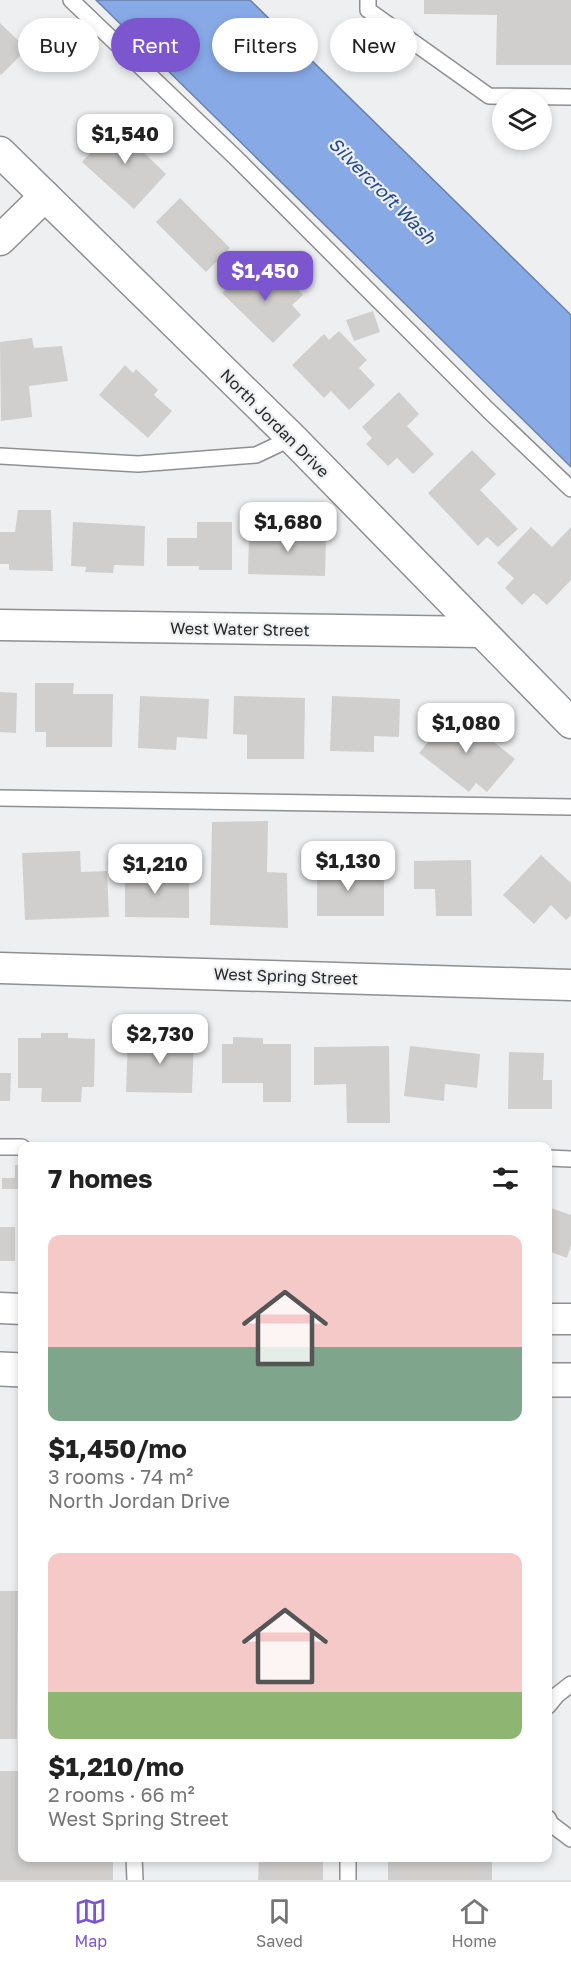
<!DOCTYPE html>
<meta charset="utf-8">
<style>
body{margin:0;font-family:"Golos Text",sans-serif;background:#f6f6f6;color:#222;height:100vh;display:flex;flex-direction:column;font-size:22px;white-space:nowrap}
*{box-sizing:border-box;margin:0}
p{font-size:20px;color:#767676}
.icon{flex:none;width:33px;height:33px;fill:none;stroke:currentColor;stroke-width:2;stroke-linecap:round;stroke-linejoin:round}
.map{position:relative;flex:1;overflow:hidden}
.side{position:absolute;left:18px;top:1142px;width:534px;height:720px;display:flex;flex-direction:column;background:#fff;border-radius:12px;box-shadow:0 3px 9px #0003}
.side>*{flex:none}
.guide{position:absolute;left:18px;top:18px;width:536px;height:54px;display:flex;gap:12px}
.fabs{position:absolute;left:492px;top:90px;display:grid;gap:12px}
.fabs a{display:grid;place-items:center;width:60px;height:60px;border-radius:50%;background:#fff;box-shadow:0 3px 9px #0003;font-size:30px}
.price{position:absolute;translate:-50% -51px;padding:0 14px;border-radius:12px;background:#fff;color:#222;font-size:20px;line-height:39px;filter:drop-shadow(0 2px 3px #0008)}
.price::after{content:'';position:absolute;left:50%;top:36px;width:18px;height:14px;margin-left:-9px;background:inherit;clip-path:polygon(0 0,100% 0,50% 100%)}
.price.current{background:#7b56cf;color:#fff}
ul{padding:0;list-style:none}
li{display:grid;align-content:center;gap:12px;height:318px;padding:0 30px}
li span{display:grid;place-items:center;height:186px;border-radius:12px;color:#555}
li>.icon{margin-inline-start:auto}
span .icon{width:108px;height:108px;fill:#fffc;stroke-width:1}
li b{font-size:26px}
h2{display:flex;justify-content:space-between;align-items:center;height:72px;padding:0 30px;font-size:26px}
.chip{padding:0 21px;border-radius:27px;background:#fff;box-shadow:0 3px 9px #0003;font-size:21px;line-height:54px}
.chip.current{background:#7b56cf;color:#fff}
.dock{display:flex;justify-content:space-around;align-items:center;height:84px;border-top:2px solid #e0e0e0;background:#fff;font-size:16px;color:#767676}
.dock a{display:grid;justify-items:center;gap:3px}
.dock .current{color:#7b56cf}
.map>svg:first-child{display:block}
</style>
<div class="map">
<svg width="571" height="1880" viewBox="0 0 571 1880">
<rect width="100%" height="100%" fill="#eeeff1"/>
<polygon fill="#87a9e5" stroke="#6a82ac" stroke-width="1.5" points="96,0 250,0 571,315 571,467"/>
<g fill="#d1cfce">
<polygon points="424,0 571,0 571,65 496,65 497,15 424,14"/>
<polygon points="0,23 27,49 1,75 0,74"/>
<polygon points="121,120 147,144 141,150 166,174 134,209 82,162"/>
<polygon points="180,198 230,248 206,272 156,222"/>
<polygon points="249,267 266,285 280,272 303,295 292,305 301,315 273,343 222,293"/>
<polygon points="373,311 380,332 354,341 346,320"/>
<polygon points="339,331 367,360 359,368 375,385 349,410 331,391 324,398 292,365 324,334 329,340"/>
<polygon points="32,338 34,348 62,346 68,381 29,386 32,417 1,421 0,342"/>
<polygon points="125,365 133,373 136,369 158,390 154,395 172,411 148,438 99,395"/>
<polygon points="399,392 419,414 407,426 434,454 413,474 397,458 388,466 366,444 372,438 362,427"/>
<polygon points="472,450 496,474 480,490 518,529 498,547 487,537 478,546 428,493"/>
<polygon points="18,510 51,510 53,571 9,570 9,564 0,564 0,532 15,532"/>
<polygon points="73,522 145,526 144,566 114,565 113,573 85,572 86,567 71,566"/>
<polygon points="197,522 232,522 232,570 199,570 199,566 167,566 167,538 197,538"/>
<polygon points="285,523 307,523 307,535 326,535 325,576 248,574 249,535 285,535"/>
<polygon points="531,527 552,547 571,527 571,580 547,605 534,593 522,605 505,588 514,578 497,563"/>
<polygon points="35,683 74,683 73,694 113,694 112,747 46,747 46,732 35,732"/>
<polygon points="0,692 17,693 16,733 0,732"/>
<polygon points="140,696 209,699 207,739 177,737 176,750 138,748"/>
<polygon points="234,696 305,698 304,759 247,759 247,735 233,734"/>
<polygon points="332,696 400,699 399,737 374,736 374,752 330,751"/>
<polygon points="454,710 515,759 487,792 476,783 469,792 419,753"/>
<polygon points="268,821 267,872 287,873 288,928 210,925 212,822"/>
<polygon points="80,851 81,872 107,871 109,917 25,920 22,853"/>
<polygon points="541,855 571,883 571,915 566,920 551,905 534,924 503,895"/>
<polygon points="471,860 472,916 436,916 435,889 414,889 414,861"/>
<polygon points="317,863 362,863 362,880 384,880 384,916 317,916"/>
<polygon points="125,865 144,865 143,876 189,877 189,918 125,917"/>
<polygon points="41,1033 68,1033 68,1038 95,1039 94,1087 82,1087 81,1102 41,1102 42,1088 18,1088 18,1038 41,1038"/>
<polygon points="128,1037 194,1037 192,1093 126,1092"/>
<polygon points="233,1037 263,1038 263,1044 291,1044 291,1102 263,1102 263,1083 222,1083 222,1044 233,1044"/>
<polygon points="389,1046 390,1123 347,1123 346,1084 314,1085 314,1047"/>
<polygon points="410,1046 480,1054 477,1088 445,1084 444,1101 404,1096"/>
<polygon points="509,1052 544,1053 543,1080 552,1080 552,1109 508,1109"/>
<polygon points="0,1073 11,1073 10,1101 0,1101"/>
<polygon points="15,1165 22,1165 22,1189 2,1189 2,1178 15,1178"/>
<polygon points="548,1196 551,1197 548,1207 571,1215 571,1245 567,1258 548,1251"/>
<rect x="0" y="1227" width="15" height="34"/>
<polygon points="0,1591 18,1591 17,1739 0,1739"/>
<polygon points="0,1771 22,1771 22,1857 113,1857 113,1880 0,1880"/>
<polygon points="259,1857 323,1857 323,1880 258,1880"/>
<rect x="388" y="1857" width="104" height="23"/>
</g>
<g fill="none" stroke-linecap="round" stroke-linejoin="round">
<defs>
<g id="service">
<polyline points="71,0 235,157 488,410 571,489"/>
<polyline points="368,0 368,10 489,96 571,97"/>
<polyline points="0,456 138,464 256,455 292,438"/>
<polyline points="0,798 571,807"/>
<polyline points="0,1147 22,1147"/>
<polyline points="548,1158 571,1159"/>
<polyline points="548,1706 557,1695 571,1684"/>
<polyline points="548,1818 551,1824 571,1839"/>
<polyline points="134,1857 135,1880"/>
<polyline points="348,1857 348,1880"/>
</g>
<g id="minor">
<polyline points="0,152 292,438 571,723"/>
<polyline points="0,240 45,196"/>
<polyline points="0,625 481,632"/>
<polyline points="0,968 571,985"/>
<polyline points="0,1308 22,1309"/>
<polyline points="548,1319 571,1319"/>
</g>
<g id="secondary">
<polyline points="0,1369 22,1370"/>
<polyline points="548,1380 571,1380"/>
</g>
</defs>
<use href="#service" stroke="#8e8f92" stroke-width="18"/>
<use href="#minor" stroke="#8e8f92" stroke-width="33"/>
<use href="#secondary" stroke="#8e8f92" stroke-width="36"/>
<use href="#service" stroke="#fff" stroke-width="15"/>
<use href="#minor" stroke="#fff" stroke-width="30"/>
<use href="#secondary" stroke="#fff" stroke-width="33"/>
</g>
<g text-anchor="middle" stroke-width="4.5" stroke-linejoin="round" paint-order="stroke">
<g font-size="16" fill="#262728" stroke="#eeeff1">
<text transform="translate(275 423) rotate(45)" y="6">North Jordan Drive</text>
<text transform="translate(240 629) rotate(1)" y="6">West Water Street</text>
<text transform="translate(286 976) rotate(2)" y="6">West Spring Street</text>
</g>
<g font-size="18" font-style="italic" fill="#1f458c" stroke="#eeeff1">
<text transform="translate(382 191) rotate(45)" y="6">Silvercroft Wash</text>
</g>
</g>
</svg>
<div class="fabs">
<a><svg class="icon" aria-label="layers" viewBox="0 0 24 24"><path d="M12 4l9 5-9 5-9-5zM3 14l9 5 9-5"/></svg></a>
</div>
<b class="price" style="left:125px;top:165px">$1,540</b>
<b class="price current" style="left:265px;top:302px">$1,450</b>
<b class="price" style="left:288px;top:553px">$1,680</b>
<b class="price" style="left:466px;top:754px">$1,080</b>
<b class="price" style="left:348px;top:892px">$1,130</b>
<b class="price" style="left:155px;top:895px">$1,210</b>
<b class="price" style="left:160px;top:1065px">$2,730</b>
<div class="guide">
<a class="chip">Buy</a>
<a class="chip current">Rent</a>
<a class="chip">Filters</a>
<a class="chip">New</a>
</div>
<section class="side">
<h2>7 homes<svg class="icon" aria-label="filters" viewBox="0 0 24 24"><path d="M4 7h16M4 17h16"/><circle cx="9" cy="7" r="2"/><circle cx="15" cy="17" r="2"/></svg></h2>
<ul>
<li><span style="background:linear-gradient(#f6c9c9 60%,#7fa58c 0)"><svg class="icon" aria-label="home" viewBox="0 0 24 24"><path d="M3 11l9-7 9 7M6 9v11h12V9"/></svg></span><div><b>$1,450/mo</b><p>3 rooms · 74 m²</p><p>North Jordan Drive</p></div></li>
<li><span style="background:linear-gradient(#f6c9c9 75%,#8fb573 0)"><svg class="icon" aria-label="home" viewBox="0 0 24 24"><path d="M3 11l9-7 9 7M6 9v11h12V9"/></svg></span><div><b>$1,210/mo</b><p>2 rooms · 66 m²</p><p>West Spring Street</p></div></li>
</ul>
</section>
</div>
<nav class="dock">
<a class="current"><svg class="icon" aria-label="map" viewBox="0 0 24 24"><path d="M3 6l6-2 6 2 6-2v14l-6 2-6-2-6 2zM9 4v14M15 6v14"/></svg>Map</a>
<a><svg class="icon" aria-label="saved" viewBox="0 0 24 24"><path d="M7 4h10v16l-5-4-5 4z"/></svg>Saved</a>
<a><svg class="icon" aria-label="home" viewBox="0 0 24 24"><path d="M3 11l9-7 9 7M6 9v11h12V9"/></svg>Home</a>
</nav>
